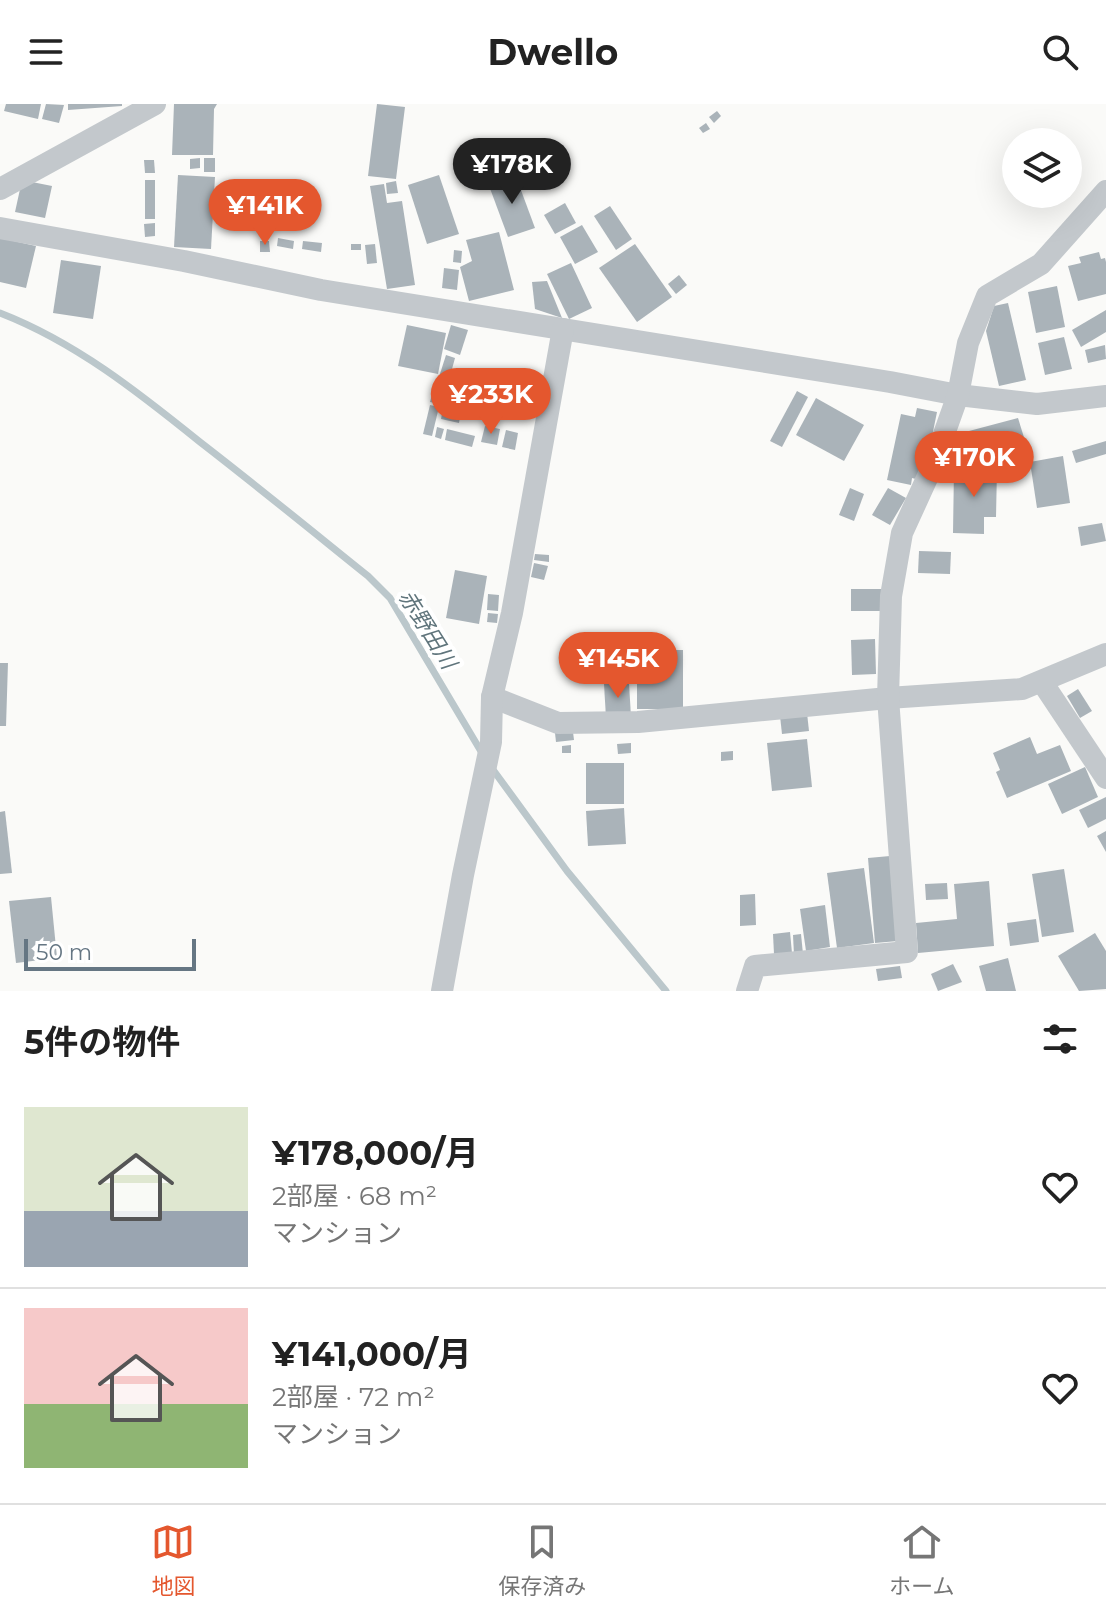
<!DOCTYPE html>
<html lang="ja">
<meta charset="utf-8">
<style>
body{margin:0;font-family:Montserrat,"Noto Sans JP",sans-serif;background:#f6f6f6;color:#222;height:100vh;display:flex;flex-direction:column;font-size:30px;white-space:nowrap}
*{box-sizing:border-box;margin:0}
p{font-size:26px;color:#767676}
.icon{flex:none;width:44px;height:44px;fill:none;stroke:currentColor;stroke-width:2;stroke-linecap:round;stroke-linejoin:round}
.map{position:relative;height:887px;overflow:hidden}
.sheet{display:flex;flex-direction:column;background:#fff;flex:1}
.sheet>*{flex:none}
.controls{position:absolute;left:1002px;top:24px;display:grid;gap:16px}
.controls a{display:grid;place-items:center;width:80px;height:80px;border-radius:50%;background:#fff;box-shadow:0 8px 32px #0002;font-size:40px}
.scale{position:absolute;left:24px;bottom:20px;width:172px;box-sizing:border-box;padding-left:8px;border:4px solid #657683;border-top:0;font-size:22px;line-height:28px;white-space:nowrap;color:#657683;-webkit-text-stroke:6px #fff;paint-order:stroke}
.price{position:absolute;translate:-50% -68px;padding:0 18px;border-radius:28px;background:#e4572e;color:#fff;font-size:26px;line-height:52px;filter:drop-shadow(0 2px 4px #0008)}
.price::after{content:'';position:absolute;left:50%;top:48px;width:24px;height:18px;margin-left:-12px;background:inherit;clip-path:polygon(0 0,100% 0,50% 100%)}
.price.active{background:#222;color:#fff}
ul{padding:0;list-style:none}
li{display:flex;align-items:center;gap:24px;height:200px;padding:0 24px}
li+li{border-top:2px solid #e0e0e0}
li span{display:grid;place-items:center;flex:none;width:224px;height:160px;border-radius:0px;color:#555}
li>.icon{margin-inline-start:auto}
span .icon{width:96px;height:96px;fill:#fffc;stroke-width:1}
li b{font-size:34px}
h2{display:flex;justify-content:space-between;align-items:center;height:96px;padding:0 24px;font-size:34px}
header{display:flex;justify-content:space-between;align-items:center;height:104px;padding:0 24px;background:#fff;font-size:36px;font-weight:700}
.tabs{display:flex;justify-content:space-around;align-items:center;height:112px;border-top:2px solid #e0e0e0;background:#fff;font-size:22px;color:#767676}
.tabs a{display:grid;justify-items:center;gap:4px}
.tabs .active{color:#e4572e}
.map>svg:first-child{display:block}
</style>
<header><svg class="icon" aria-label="menu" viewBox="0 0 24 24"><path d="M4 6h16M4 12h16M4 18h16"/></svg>Dwello<svg class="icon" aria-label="search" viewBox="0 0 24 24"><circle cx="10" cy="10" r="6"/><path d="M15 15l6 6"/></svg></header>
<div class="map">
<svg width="1106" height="887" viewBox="0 0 1106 887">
<rect width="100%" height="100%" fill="#fafaf8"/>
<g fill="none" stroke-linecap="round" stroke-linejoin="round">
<g stroke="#bbc7cb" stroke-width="7">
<path d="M0,209C75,238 138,288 200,338C257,382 312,427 368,472L390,494L482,649"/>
<polyline points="491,663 567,767 666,887"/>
</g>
</g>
<g fill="#aab3b9">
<polygon points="6,0 41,0 38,15 4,7"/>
<polygon points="46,0 64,1 59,19 42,15"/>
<polygon points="68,0 122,0 122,2 68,6"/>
<polygon points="174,0 217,0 214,5 213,51 172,51"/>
<polygon points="377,0 405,3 396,75 368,72"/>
<polygon points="717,7 721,12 714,19 709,13"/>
<polygon points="706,19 710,25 703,29 699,24"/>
<polygon points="200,54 200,64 190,65 190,55"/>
<rect x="204" y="54" width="11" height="14"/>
<polygon points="144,56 154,56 155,69 145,69"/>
<polygon points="515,70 535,124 508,133 488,79"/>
<polygon points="178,71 215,73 211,145 174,143"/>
<polygon points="439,71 459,130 427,140 408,81"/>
<polygon points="22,76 52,82 45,114 15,108"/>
<rect x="145" y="76" width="10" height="39"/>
<polygon points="396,77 398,89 387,90 386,79"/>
<polygon points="384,80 387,99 402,97 415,181 387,185 370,82"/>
<polygon points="565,99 576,119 555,130 544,111"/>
<polygon points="610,102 632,135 616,146 594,112"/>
<polygon points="155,119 155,132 145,133 144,120"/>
<polygon points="582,121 598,148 575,160 560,133"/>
<polygon points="499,128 514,186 469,197 460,163 472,157 466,136"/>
<polygon points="0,134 36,142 26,184 0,178"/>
<polygon points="278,134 294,137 293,145 277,142"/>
<polygon points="260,137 269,137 270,148 260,148"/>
<polygon points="303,137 322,139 321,148 302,145"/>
<rect x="351" y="140" width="10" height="6"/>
<polygon points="375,140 377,159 367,160 365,141"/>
<polygon points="635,140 672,193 637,218 599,164"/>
<polygon points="454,146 462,147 461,159 453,158"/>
<polygon points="1099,148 1101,155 1105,154 1106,158 1106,190 1078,197 1068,162 1081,159 1079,153"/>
<polygon points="61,156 101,162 93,215 53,209"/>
<polygon points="571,159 592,204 569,215 547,170"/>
<polygon points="444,164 459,166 457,186 442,184"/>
<polygon points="679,171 687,181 676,190 668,180"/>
<polygon points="547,177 562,214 535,205 532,178"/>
<polygon points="1057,182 1065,223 1036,229 1028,188"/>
<polygon points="1008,199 1026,276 999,282 986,227 994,202"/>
<polygon points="1106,206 1106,228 1081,243 1072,226"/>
<polygon points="407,221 446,229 438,270 398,262"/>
<polygon points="451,221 468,226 460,251 444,245"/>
<polygon points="1064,233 1072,265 1045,271 1038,239"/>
<polygon points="1105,241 1106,255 1088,259 1085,246"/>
<polygon points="446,251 455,254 449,276 439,273"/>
<polygon points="447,282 465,285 459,319 441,315"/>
<polygon points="433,287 442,289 439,300 430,298"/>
<polygon points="797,287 808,293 782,343 770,337"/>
<polygon points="816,294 864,321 844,357 796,331"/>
<polygon points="430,301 439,303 432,332 423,330"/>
<polygon points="917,304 937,308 923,377 912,374 911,381 887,376 901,310 915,313"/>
<polygon points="1018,314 1026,340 976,353 969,327"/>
<polygon points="485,322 500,325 497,341 481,338"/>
<polygon points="437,323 444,325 441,335 435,333"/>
<polygon points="447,325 475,332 472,343 445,336"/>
<polygon points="506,326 518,329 515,346 502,343"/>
<polygon points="1106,337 1106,350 1076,359 1072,347"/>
<polygon points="1063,352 1070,399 1037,404 1030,358"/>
<polygon points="954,365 997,365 996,413 984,413 984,430 953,429"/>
<polygon points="850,384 864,390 854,417 839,411"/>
<polygon points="888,384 906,394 890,421 872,411"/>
<polygon points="1102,419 1106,437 1081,442 1078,423"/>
<polygon points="919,447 951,448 950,470 918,469"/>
<polygon points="535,450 549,451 549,458 534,456"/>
<polygon points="534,459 548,462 544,476 531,473"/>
<polygon points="455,466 487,472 479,520 446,514"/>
<rect x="851" y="485" width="32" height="22"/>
<polygon points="488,490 499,491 498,507 487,506"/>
<polygon points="488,509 498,510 497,519 487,518"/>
<polygon points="875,535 876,570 852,571 851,536"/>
<rect x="637" y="546" width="46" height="59"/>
<polygon points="0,559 8,559 6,622 0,622"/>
<polygon points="629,579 631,613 606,614 604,580"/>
<polygon points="1078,585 1092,607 1080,614 1067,592"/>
<polygon points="807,609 809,627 782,630 780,612"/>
<polygon points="573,628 574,636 556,638 555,629"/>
<polygon points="1030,633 1037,650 1060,641 1071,667 1007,694 996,668 1000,666 993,649"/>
<polygon points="807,635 812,683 772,687 767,639"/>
<polygon points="631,639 631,649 618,650 617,640"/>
<polygon points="571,641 571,649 562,649 562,642"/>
<polygon points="733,647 733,656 721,657 721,648"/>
<rect x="586" y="659" width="38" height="41"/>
<polygon points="1085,663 1098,693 1062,710 1048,680"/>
<polygon points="1106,693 1106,715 1088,724 1079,706"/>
<polygon points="624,704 626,740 588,742 586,707"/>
<polygon points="5,707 12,769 0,770 0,708"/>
<polygon points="1106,727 1106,748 1097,732"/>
<polygon points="890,752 898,837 875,839 868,754"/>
<polygon points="864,764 874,839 837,844 827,769"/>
<polygon points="1064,765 1074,828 1042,833 1032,770"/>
<polygon points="989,777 994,842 918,849 916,819 957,815 954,780"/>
<polygon points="947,779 948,795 926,796 925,780"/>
<polygon points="755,790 756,821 740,822 740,791"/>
<polygon points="51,793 57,854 16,859 9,797"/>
<polygon points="825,801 830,843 806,847 800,805"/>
<polygon points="1036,815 1039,838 1010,842 1007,819"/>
<polygon points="790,828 792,849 774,850 773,830"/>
<polygon points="1095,829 1106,847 1106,885 1079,887 1058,852"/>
<polygon points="801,830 803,850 794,851 793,831"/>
<polygon points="1008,854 1016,887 986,887 979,862"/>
<polygon points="953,860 962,878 938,887 931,870"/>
<polygon points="900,862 902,874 878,877 876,865"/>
</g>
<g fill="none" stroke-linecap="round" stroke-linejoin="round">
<g stroke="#c3c8cc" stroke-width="22">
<polyline points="0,85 155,0"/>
<polyline points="0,124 184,157 321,186 890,278 958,291 1037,300 1106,292"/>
<polyline points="1042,578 1106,674"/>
<polyline points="492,593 558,619 638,618 888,594 1022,585 1106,550"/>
<polyline points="442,887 463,771 491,638 492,593 512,509 563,225"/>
<polyline points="747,887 755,862 907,848 888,594 891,492 902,429 933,361 958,291 968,239 987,192 1041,160 1106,87"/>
</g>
</g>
<g text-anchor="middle" stroke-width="8" stroke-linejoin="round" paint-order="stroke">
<g font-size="22" font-style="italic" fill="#60757c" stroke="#fff">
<text transform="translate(428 525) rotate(58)" y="8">赤野田川</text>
</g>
</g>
</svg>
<div class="controls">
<a><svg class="icon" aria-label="layers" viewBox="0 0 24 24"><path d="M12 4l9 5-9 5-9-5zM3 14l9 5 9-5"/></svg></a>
</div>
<div class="scale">50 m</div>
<b class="price active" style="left:512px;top:102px">¥178K</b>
<b class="price" style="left:265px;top:143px">¥141K</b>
<b class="price" style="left:491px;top:332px">¥233K</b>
<b class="price" style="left:974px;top:395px">¥170K</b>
<b class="price" style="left:618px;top:596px">¥145K</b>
</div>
<section class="sheet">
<h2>5件の物件<svg class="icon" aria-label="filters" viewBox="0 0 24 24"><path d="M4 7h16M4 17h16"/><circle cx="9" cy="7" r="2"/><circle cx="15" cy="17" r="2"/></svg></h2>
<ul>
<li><span style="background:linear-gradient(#dfe7d0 65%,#9aa5b1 0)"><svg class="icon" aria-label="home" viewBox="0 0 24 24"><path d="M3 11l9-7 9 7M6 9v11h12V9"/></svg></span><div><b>¥178,000/月</b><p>2部屋 · 68 m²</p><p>マンション</p></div><svg class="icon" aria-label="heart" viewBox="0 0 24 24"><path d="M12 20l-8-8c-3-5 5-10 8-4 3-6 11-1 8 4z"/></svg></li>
<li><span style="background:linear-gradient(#f6c9c9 60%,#8fb573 0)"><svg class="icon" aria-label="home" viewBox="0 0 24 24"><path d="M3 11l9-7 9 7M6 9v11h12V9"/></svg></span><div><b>¥141,000/月</b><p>2部屋 · 72 m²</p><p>マンション</p></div><svg class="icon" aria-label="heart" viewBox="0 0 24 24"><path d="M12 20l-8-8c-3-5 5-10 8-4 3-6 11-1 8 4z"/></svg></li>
</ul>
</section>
<nav class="tabs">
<a class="active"><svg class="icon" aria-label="map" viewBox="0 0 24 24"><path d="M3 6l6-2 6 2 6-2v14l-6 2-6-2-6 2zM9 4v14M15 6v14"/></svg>地図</a>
<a><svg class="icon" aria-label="saved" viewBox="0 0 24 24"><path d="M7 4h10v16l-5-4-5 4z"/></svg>保存済み</a>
<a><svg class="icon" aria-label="home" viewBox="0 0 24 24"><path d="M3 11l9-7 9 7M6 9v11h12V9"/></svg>ホーム</a>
</nav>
